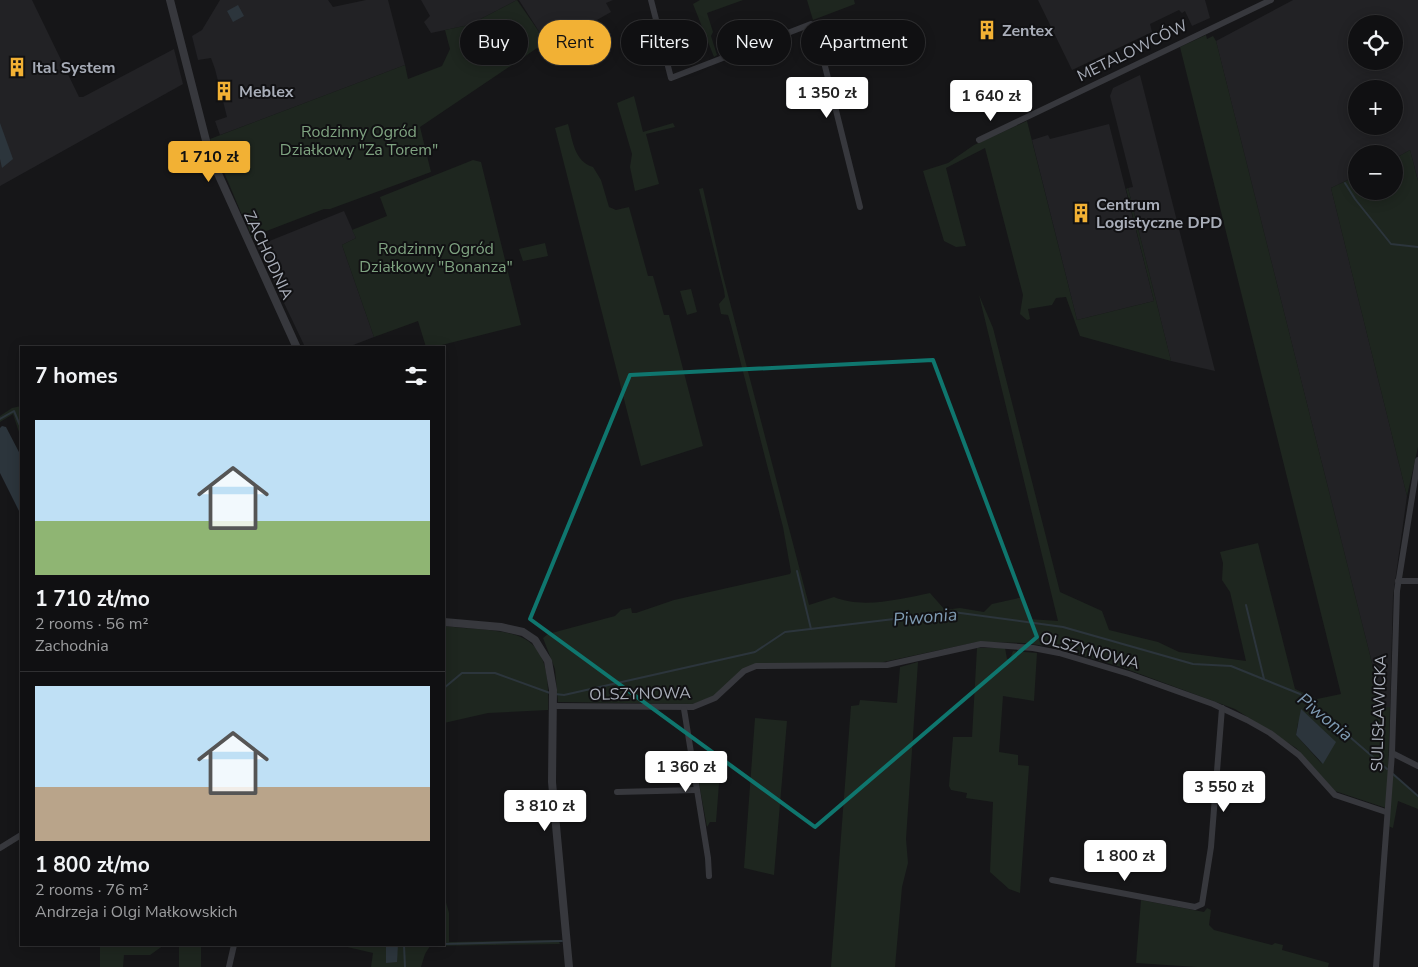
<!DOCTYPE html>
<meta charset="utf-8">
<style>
body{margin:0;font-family:"Nunito Sans",sans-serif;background:#19191b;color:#f1f3f6;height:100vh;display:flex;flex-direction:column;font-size:19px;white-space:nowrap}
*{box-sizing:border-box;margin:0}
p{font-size:16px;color:#9c9d9f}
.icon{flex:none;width:28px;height:28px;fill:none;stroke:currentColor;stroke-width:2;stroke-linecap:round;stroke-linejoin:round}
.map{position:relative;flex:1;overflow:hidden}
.drawer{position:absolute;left:20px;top:346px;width:425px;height:600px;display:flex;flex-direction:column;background:#101012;border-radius:0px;box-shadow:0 2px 12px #0003,0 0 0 1px #303032}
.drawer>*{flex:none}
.banner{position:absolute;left:460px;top:20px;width:475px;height:45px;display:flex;gap:10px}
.tools{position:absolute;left:1348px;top:15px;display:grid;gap:10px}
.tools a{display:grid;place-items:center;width:55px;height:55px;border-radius:50%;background:#101012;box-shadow:0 2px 12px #0003,0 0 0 1px #303032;font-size:25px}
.price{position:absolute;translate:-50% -42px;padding:0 11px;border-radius:5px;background:#fff;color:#222;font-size:16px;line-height:32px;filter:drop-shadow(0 1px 2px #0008)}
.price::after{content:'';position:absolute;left:50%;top:30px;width:15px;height:11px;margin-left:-8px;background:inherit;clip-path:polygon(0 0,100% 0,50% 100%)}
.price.selected{background:#f2b134;color:#111}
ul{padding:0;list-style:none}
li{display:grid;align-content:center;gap:10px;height:265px;padding:0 15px}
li+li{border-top:1px solid #303032}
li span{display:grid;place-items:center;height:155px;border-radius:0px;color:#555}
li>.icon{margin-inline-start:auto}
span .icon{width:90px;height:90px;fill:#fffc;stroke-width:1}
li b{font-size:21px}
h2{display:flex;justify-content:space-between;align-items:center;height:60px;padding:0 15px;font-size:21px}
.chip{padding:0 18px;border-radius:22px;background:#101012;box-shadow:0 2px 12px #0003,0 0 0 1px #303032;font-size:18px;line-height:45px}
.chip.selected{background:#f2b134;color:#111}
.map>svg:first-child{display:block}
</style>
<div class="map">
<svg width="1418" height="967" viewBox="0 0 1418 967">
<rect width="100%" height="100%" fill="#161618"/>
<g fill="#222225" fill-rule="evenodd">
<polygon points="0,0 32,0 79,97 83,97 174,49 183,84 0,186"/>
<polygon points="220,0 328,0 333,7 366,0 388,0 405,65 220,135 215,121 227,117 215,69 211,58 198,60 192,36 202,30"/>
<polygon points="421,0 517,0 469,25 431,33 424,22 430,16"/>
<polygon points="519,0 613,0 606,3 611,12 549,47"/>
<polygon points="1038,0 1205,0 1210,18 1192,26 1185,11 1182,13 1179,10 1150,24 1152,32 1072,70"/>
<path d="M1293,0H1418V181L1410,150L1394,159V154H1356V176L1331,188L1407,496L1393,596L1390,707H1383L1216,41ZM1356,24H1394V61H1356ZM1356,89H1394V126H1356Z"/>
<polygon points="1140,75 1215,371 1171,361 1128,188 1133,187 1110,96 1113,88"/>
<polygon points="1109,124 1154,301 1077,320 1032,140 1048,135 1050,139"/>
<polygon points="344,211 356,238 342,245 374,337 348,347 305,347 257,246"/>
</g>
<g fill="#1e261f" fill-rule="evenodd">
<polygon points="517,0 546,42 420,127 431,172 330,209 324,209 251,237 245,216 242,215 210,139 405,65 408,79 442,66 450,49 445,30 469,25"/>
<polygon points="700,0 743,0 707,13 713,32 711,36 717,55 714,57 693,4"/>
<polygon points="807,0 854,0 855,4 813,20"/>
<path d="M1206,35L1207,39L1213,36L1216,41L1383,707H1390L1388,770L1418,796V809L1398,801L1393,828L1388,826L1389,809L1335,791L1296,748L1235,709L1121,667L1052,647L1024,643L977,642L879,663H759L752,665L714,696L693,704L558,702L555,669L543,638L548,634L615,616L621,610L631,608L632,613H636L674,600L790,574L791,572L783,527L731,325L728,315L721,314L719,304L725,297L724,290L699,189L703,188L722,272L809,605L834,597C862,609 901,599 930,593L945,610L960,608L984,612L992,604L1023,597L1029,619L1058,621L979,295L993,328L1060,592L1102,611L1109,630L1158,642L1179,652L1246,661L1230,592L1222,580L1223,563L1220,552L1258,543L1295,689L1317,699L1341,694L1180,47ZM1298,723L1322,764L1296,735Z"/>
<polygon points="634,96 643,132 673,123 675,127 646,134 659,184 635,191 630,167 632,154 617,103"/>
<polygon points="1027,121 1077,320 1154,301 1126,189 1128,188 1171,361 1080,336 1066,297 1056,298 1052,305 1028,309 1030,319 1027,320 1020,314 1023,295 985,148 946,168 966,246 956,247 944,241 923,171 948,163 974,145"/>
<path d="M568,124C573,141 574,161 593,167L601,180L609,207L616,210L629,207L648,276H653L664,315H669L703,446L641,466L555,128Z"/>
<polygon points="1410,150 1418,181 1418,447 1407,496 1331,188 1356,176 1356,191 1394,191 1394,159"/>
<polygon points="473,160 481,162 521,325 434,347 426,347 418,321 374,337 342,245 356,238 352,230 387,216 380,197"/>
<polygon points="545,243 548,256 523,261 519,249"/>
<polygon points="691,289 697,312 687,315 680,291"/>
<polygon points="21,406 21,438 13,414 0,422 0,416 12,408"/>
<path d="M444,626C514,634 552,623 548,710L488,713L444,723Z"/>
<polygon points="977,648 1005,648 1007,659 1010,659 1013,651 1037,653 1034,701 1003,696 999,752 1018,755 1018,765 1029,766 1020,893 1009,889 990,872 993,802 966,798 967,793 951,790 949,786 953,737 972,737"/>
<polygon points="918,662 906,839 908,863 902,887 895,967 831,967 851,706 859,705 860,700 897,703 900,667"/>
<polygon points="755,718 787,721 774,875 744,868"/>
<polygon points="720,771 716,822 710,822 707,827 697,772"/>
<polygon points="444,895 449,913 449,942 558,940 560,944 430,946 425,954 421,967 371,967 373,953 343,946 444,945"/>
<polygon points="1141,900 1204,912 1207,908 1211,910 1209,925 1214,930 1272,945 1275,943 1283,945 1282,950 1329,963 1328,967 1197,967 1136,963"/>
<polygon points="100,945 164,945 150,955 124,955 123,967 100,967"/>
<rect x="179" y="945" width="22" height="22"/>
</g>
<g fill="#2c353c">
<polygon points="238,5 244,16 233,22 227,11"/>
<polygon points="0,123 13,159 2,168 0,159"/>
<polygon points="2,426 6,427 21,456 21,515 0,473 0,428"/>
<polygon points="1301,709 1336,742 1323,764 1296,735"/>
<polygon points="386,945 398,945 397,962 386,963"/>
</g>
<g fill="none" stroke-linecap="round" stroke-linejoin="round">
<g stroke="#2c353c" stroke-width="2">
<polyline points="1345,183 1355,199 1391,244 1418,247"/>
<polyline points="0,419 14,411 21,428"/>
<polyline points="797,571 811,629"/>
<polyline points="1246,605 1264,679"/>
<polyline points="444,688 462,673 495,673 550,693"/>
<polyline points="555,694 564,695 755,652 785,632 953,612 1063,627 1193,664 1231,666 1300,694 1387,769"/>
<polyline points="1393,774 1418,796"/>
<polyline points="444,944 562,941"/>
<polyline points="404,945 405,967"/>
</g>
<g stroke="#37383d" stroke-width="6">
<polyline points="651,0 671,78 811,24 817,34 860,207"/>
<polyline points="979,140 1271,0"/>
<polyline points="1398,581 1418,581"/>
<polyline points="553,706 693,707 715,698 744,671 756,666 887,665 981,644 1033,648 1059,653 1129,674 1213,704 1247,720 1270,733 1299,755 1335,795 1386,812"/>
<polyline points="684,709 708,858 709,876"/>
<polyline points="1392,753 1418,766"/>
<polyline points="617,792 696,790"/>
<polyline points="0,848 21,835"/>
<polyline points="1052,880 1195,907 1202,904 1211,847 1222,708"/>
<polyline points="229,967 234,945"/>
<polyline points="1376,967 1392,753 1397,591 1418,460"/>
</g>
<g stroke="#37383d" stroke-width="8">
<polyline points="170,0 210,156 297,348"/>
<polyline points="444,622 501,627 523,632 535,640 548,661 553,690 552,782 569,967"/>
</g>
</g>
<path fill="none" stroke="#0f766e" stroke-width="4" stroke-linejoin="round" d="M933,360L1037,637L815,827L530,619L630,375Z"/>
<defs>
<symbol id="building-bare" viewBox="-9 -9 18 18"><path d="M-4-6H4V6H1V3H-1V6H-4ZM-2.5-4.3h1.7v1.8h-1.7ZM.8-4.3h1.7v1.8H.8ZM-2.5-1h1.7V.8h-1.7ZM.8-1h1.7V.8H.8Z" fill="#f2b134" stroke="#111113" stroke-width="2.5" paint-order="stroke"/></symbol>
</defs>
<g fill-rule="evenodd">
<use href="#building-bare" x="973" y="16" width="28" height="28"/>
<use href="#building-bare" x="3" y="53" width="28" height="28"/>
<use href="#building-bare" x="210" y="77" width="28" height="28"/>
<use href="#building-bare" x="1067" y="199" width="28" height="28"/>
</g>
<g text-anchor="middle" stroke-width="4" stroke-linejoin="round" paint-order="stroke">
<g font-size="16" font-weight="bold" fill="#a8adb8" stroke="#111113" text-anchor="start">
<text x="1002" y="36">Zentex</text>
<text x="32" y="73">Ital System</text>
<text x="239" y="97">Meblex</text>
<text x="1096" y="210">Centrum<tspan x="1096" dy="18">Logistyczne DPD</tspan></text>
</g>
<g font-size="16" fill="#a8adb8" stroke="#111113">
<text transform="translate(1132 50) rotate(-26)" y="6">METALOWCÓW</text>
<text transform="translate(269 255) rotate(65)" y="6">ZACHODNIA</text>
<text transform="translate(1090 650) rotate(15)" y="6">OLSZYNOWA</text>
<text transform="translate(640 693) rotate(-1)" y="6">OLSZYNOWA</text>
<text transform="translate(1378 713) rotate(-88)" y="6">SULISŁAWICKA</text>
</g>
<g font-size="16" fill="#7fa381" stroke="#111113">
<text x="359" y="137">Rodzinny Ogród<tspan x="359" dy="18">Działkowy "Za Torem"</tspan></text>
<text x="436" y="254">Rodzinny Ogród<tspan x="436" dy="18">Działkowy "Bonanza"</tspan></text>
</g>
<g font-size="18" font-style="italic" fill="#7f9bb3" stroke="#111113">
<text transform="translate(925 617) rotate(-5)" y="6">Piwonia</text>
<text transform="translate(1325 717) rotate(39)" y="6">Piwonia</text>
</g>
</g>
</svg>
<div class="tools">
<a><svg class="icon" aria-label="locate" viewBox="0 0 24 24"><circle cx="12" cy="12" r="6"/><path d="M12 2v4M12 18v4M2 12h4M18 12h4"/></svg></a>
<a>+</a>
<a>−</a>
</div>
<b class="price" style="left:827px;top:119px">1 350 zł</b>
<b class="price" style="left:991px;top:122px">1 640 zł</b>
<b class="price selected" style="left:209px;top:183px">1 710 zł</b>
<b class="price" style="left:686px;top:793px">1 360 zł</b>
<b class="price" style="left:1224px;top:813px">3 550 zł</b>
<b class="price" style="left:545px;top:832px">3 810 zł</b>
<b class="price" style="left:1125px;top:882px">1 800 zł</b>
<div class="banner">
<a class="chip">Buy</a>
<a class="chip selected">Rent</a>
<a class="chip">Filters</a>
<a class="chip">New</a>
<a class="chip">Apartment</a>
</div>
<section class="drawer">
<h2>7 homes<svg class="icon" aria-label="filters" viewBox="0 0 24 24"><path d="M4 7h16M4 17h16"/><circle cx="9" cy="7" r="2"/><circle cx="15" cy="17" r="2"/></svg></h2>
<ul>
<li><span style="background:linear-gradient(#bfe0f5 65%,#8fb573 0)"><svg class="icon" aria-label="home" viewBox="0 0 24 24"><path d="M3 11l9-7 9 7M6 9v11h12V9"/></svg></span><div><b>1 710 zł/mo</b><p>2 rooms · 56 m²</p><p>Zachodnia</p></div></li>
<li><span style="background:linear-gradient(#bfe0f5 65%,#b9a48a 0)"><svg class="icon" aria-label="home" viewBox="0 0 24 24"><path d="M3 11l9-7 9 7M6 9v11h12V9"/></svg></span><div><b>1 800 zł/mo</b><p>2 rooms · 76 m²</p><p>Andrzeja i Olgi Małkowskich</p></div></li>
</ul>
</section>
</div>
